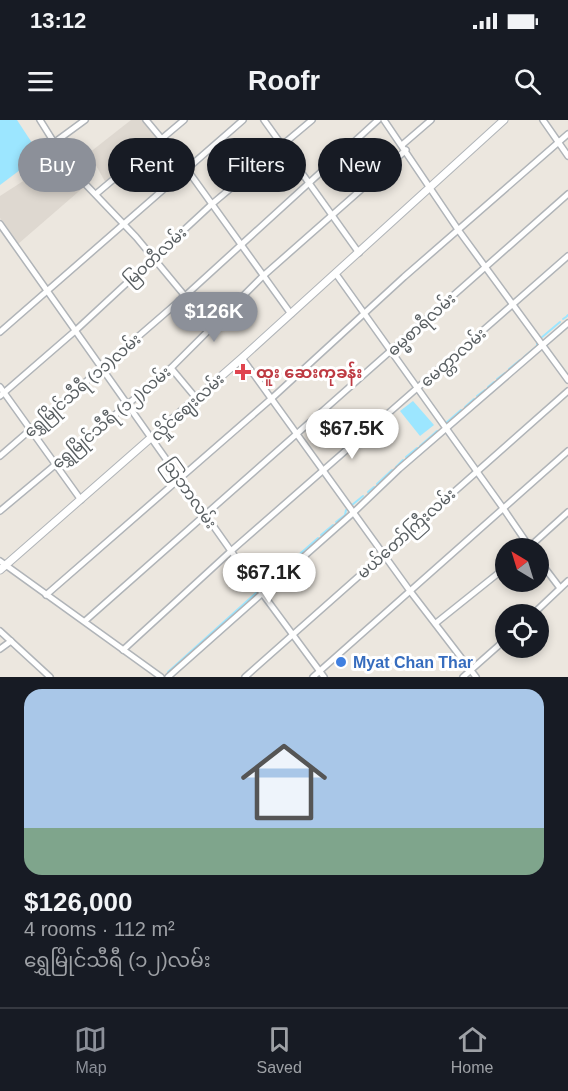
<!DOCTYPE html>
<meta charset="utf-8">
<style>
body{margin:0;font-family:Arial,"Noto Sans Myanmar",sans-serif;background:#242831;color:#f1f3f6;height:100vh;display:flex;flex-direction:column;font-size:22px;white-space:nowrap}
*{box-sizing:border-box;margin:0}
p{font-size:20px;color:#9ea1a6}
.icon{flex:none;width:33px;height:33px;fill:none;stroke:currentColor;stroke-width:2;stroke-linecap:round;stroke-linejoin:round}
.map{position:relative;height:557px;overflow:hidden}
.drawer{display:flex;flex-direction:column;background:#171b24;flex:1}
.drawer>*{flex:none}
.hud{position:absolute;left:18px;top:18px;width:532px;height:54px;display:flex;gap:12px}
.needle{width:39px;rotate:322deg}
.tools{position:absolute;left:495px;top:418px;display:grid;gap:12px}
.tools a{display:grid;place-items:center;width:54px;height:54px;border-radius:50%;background:#171b24;box-shadow:0 3px 9px #0003;font-size:30px}
.price{position:absolute;translate:-50% -51px;padding:0 14px;border-radius:21px;background:#fff;color:#222;font-size:20px;line-height:39px;filter:drop-shadow(0 2px 3px #0008)}
.price::after{content:'';position:absolute;left:50%;top:36px;width:18px;height:14px;margin-left:-9px;background:inherit;clip-path:polygon(0 0,100% 0,50% 100%)}
.price.on{background:#8c9099;color:#fff}
ul{padding:0;list-style:none}
li{display:grid;align-content:center;gap:12px;height:318px;padding:0 24px}
li+li{border-top:2px solid #363941}
li span{display:grid;place-items:center;height:186px;border-radius:18px;color:#555}
li>.icon{margin-inline-start:auto}
span .icon{width:108px;height:108px;fill:#fffc;stroke-width:1}
li b{font-size:26px}
.pill{padding:0 21px;border-radius:27px;background:#171b24;box-shadow:0 3px 9px #0003;font-size:21px;line-height:54px}
.pill.on{background:#8c9099;color:#fff}
.status{display:flex;justify-content:space-between;align-items:center;height:42px;padding:0 30px;background:#171b24;direction:ltr}
.status svg{height:16px;fill:currentColor}
header{display:flex;justify-content:space-between;align-items:center;height:78px;padding:0 24px;background:#171b24;font-size:27px;font-weight:800}
.tab-bar{display:flex;justify-content:space-around;align-items:center;height:84px;border-top:2px solid #363941;background:#171b24;font-size:16px;color:#9ea1a6}
.tab-bar a{display:grid;justify-items:center;gap:3px}
.tab-bar .on{color:#8c9099}
.map>svg:first-child{display:block}
</style>
<div class="status"><b>13:12</b><svg viewBox="0 0 49 12"><path d="M0 12V9h3v3zM5 12V6h3v6zM10 12V3h3v9zM15 12V0h3v12zM26 1h20v11H26zM47 4h2v5h-2z"/></svg></div>
<header><svg class="icon" aria-label="menu" viewBox="0 0 24 24"><path d="M4 6h16M4 12h16M4 18h16"/></svg>Roofr<svg class="icon" aria-label="search" viewBox="0 0 24 24"><circle cx="10" cy="10" r="6"/><path d="M15 15l6 6"/></svg></header>
<div class="map">
<svg width="568" height="557" viewBox="0 0 568 557">
<rect width="100%" height="100%" fill="#ece7df"/>
<g fill="#ded8d0">
<polygon points="131,0 144,0 160,21 107,65 89,33"/>
<polygon points="59,38 85,66 18,124 0,98 0,76"/>
</g>
<g fill="#9ce6ff">
<polygon points="0,0 17,0 40,35 0,65"/>
<polygon points="413,281 434,305 420,316 400,291"/>
</g>
<g fill="none" stroke-linecap="round" stroke-linejoin="round">
<g stroke="#9ce6ff" stroke-width="2">
<polyline points="567,196 568,195"/>
<polyline points="563,199 566,197"/>
<polyline points="541,218 560,202"/>
<polyline points="524,237 537,226 537,222"/>
<polyline points="509,249 520,240"/>
<polyline points="497,259 505,253"/>
<polyline points="488,267 494,262"/>
<polyline points="477,276 485,270"/>
<polyline points="465,287 474,279"/>
<polyline points="446,303 461,290"/>
<polyline points="420,326 437,311"/>
<polyline points="406,337 417,328"/>
<polyline points="396,347 403,340"/>
<polyline points="377,364 392,350"/>
<polyline points="368,372 374,367"/>
<polyline points="352,385 363,376"/>
<polyline points="336,402 345,395 346,390"/>
<polyline points="321,415 333,405"/>
<polyline points="261,468 318,418"/>
<polyline points="168,552 256,473"/>
</g>
<defs>
<g id="minor">
<polyline points="40,0 70,48 136,117 185,176"/>
<polyline points="146,0 186,48 291,194"/>
<polyline points="264,0 359,133"/>
<polyline points="384,0 459,111 568,260"/>
<polyline points="543,0 568,36"/>
<polyline points="55,22 85,0"/>
<polyline points="402,25 431,0"/>
<polyline points="96,74 184,0"/>
<polyline points="0,104 231,431 324,557"/>
<polyline points="336,154 503,388 531,429"/>
<polyline points="0,212 243,0"/>
<polyline points="242,238 410,471 476,557"/>
<polyline points="171,248 196,278"/>
<polyline points="0,267 81,380"/>
<polyline points="0,276 75,211 212,84 312,0"/>
<polyline points="0,336 185,176 378,0"/>
<polyline points="0,391 171,248 263,156 406,30"/>
<polyline points="527,429 568,392"/>
<polyline points="538,439 560,468"/>
<polyline points="0,441 161,557"/>
<polyline points="46,475 271,279 404,157 568,14"/>
<polyline points="532,495 568,461"/>
<polyline points="85,501 568,74"/>
<polyline points="436,503 506,447"/>
<polyline points="0,511 50,557"/>
<polyline points="0,529 11,521"/>
<polyline points="123,530 231,431 568,136"/>
<polyline points="168,557 353,393 399,349 568,203"/>
<polyline points="245,557 568,271"/>
<polyline points="313,557 568,331"/>
<polyline points="463,557 506,519"/>
</g>
<polyline id="tertiary" points="0,450 242,238 504,0"/>
</defs>
<use href="#minor" stroke="#b0b4b8" stroke-width="8"/>
<use href="#tertiary" stroke="#b0b4b8" stroke-width="9"/>
<use href="#minor" stroke="#fff" stroke-width="5"/>
<use href="#tertiary" stroke="#fff" stroke-width="7"/>
</g>
<path fill="#e0444e" stroke="#fff" stroke-width="2" d="M240 243h6v6h6v6h-6v6h-6v-6h-6v-6h6z"/>
<circle fill="#3f7fe0" stroke="#fff" stroke-width="2" cx="341" cy="542" r="6"/>
<g text-anchor="middle" stroke-width="6" stroke-linejoin="round" paint-order="stroke">
<g font-size="16" fill="#585e61" stroke="#fff">
<text transform="translate(155 136) rotate(-43)" y="6">မြဝတီလမ်း</text>
<text transform="translate(421 204) rotate(-42)" y="6">ဓမ္မစာရီလမ်း</text>
<text transform="translate(453 237) rotate(-41)" y="6">မေတ္တာလမ်း</text>
<text transform="translate(82 265) rotate(-41)" y="6">ရွှေမြိုင်သီရီ (၁၁)လမ်း</text>
<text transform="translate(187 287) rotate(-42)" y="6">လှိုင်ဈေးလမ်း</text>
<text transform="translate(111 297) rotate(-40)" y="6">ရွှေမြိုင်သီရီ (၁၂)လမ်း</text>
<text transform="translate(190 373) rotate(55)" y="6">သြဘာလမ်း</text>
<text transform="translate(406 413) rotate(-42)" y="6">မယ်တော်ကြီးလမ်း</text>
</g>
<g font-size="16" font-weight="bold" fill="#be3a42" stroke="#fff" text-anchor="start">
<text x="256" y="258">ထူး ဆေးကုခန်း</text>
</g>
<g font-size="16" font-weight="bold" fill="#366cbe" stroke="#fff" text-anchor="start">
<text x="353" y="548">Myat Chan Thar</text>
</g>
</g>
</svg>
<div class="tools">
<a><svg class="needle" viewBox="-14 -14 28 28"><path d="M0-13l5 13h-10z" fill="#e53935"/><path d="M0 13l5-13h-10z" fill="#9ea1a6"/></svg></a>
<a><svg class="icon" aria-label="locate" viewBox="0 0 24 24"><circle cx="12" cy="12" r="6"/><path d="M12 2v4M12 18v4M2 12h4M18 12h4"/></svg></a>
</div>
<b class="price on" style="left:214px;top:223px">$126K</b>
<b class="price" style="left:352px;top:340px">$67.5K</b>
<b class="price" style="left:269px;top:484px">$67.1K</b>
<div class="hud">
<a class="pill on">Buy</a>
<a class="pill">Rent</a>
<a class="pill">Filters</a>
<a class="pill">New</a>
</div>
</div>
<section class="drawer">
<ul>
<li><span style="background:linear-gradient(#a9c7e8 75%,#7fa58c 0)"><svg class="icon" aria-label="home" viewBox="0 0 24 24"><path d="M3 11l9-7 9 7M6 9v11h12V9"/></svg></span><div><b>$126,000</b><p>4 rooms · 112 m²</p><p>ရွှေမြိုင်သီရီ (၁၂)လမ်း</p></div></li>
</ul>
</section>
<nav class="tab-bar">
<a class="on"><svg class="icon" aria-label="map" viewBox="0 0 24 24"><path d="M3 6l6-2 6 2 6-2v14l-6 2-6-2-6 2zM9 4v14M15 6v14"/></svg>Map</a>
<a><svg class="icon" aria-label="saved" viewBox="0 0 24 24"><path d="M7 4h10v16l-5-4-5 4z"/></svg>Saved</a>
<a><svg class="icon" aria-label="home" viewBox="0 0 24 24"><path d="M3 11l9-7 9 7M6 9v11h12V9"/></svg>Home</a>
</nav>
